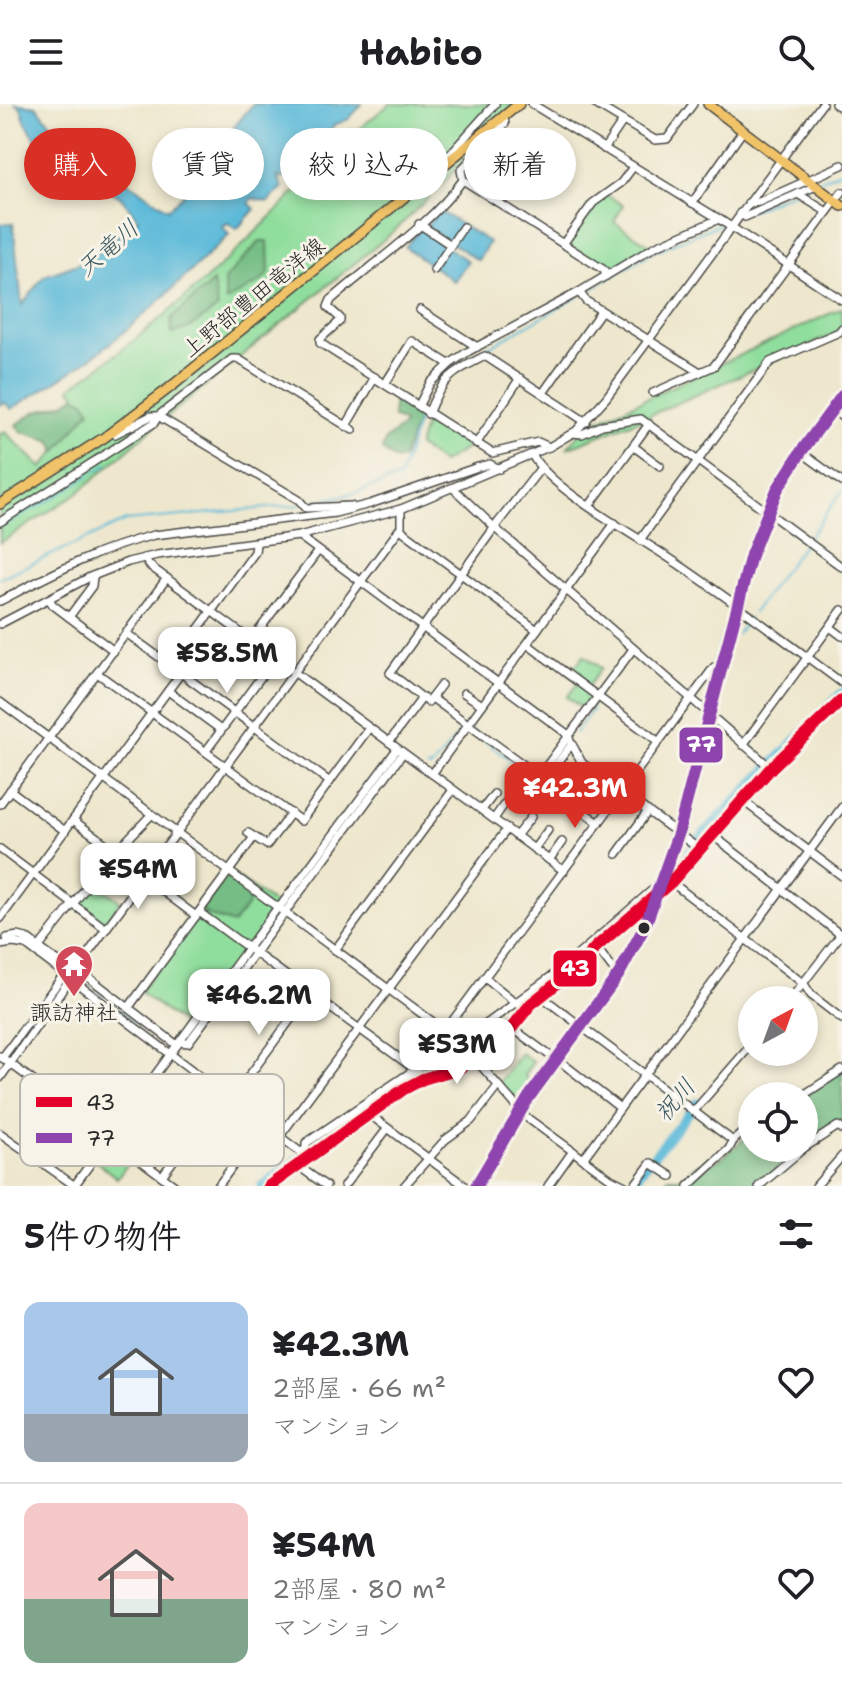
<!DOCTYPE html>
<html lang="ja">
<meta charset="utf-8">
<style>
body{margin:0;font-family:"Shantell Sans","Klee One",sans-serif;background:#f2f2f2;color:#202124;height:100vh;display:flex;flex-direction:column;font-size:30px;white-space:nowrap}
*{box-sizing:border-box;margin:0}
p{font-size:26px;color:#757577}
.icon{flex:none;width:44px;height:44px;fill:none;stroke:currentColor;stroke-width:2;stroke-linecap:round;stroke-linejoin:round}
.map{position:relative;height:1082px;overflow:hidden}
.panel{display:flex;flex-direction:column;background:#fff;flex:1}
.panel>*{flex:none}
.banner{position:absolute;left:24px;top:24px;width:794px;height:72px;display:flex;gap:16px}
.needle{width:52px;rotate:41deg}
.buttons{position:absolute;left:738px;top:882px;display:grid;gap:16px}
.buttons a{display:grid;place-items:center;width:80px;height:80px;border-radius:50%;background:#fff;box-shadow:0 4px 12px #0003;font-size:40px}
.price{position:absolute;translate:-50% -68px;padding:0 18px;border-radius:16px;background:#fff;color:#222;font-size:26px;line-height:52px;filter:drop-shadow(0 2px 4px #0008)}
.price::after{content:'';position:absolute;left:50%;top:48px;width:24px;height:18px;margin-left:-12px;background:inherit;clip-path:polygon(0 0,100% 0,50% 100%)}
.price.current{background:#d93025;color:#fff}
ul{padding:0;list-style:none}
li{display:flex;align-items:center;gap:24px;height:200px;padding:0 24px}
li+li{border-top:2px solid #e0e0e0}
li span{display:grid;place-items:center;flex:none;width:224px;height:160px;border-radius:16px;color:#555}
li>.icon{margin-inline-start:auto}
span .icon{width:96px;height:96px;fill:#fffc;stroke-width:1}
li b{font-size:34px}
h2{display:flex;justify-content:space-between;align-items:center;height:96px;padding:0 24px;font-size:34px}
.tag{padding:0 28px;border-radius:36px;background:#fff;box-shadow:0 4px 12px #0003;font-size:28px;line-height:72px}
.tag.current{background:#d93025;color:#fff}
header{display:flex;justify-content:space-between;align-items:center;height:104px;padding:0 24px;background:#fff;font-size:36px;font-weight:700}
.map>svg:first-child{display:block}
</style>
<header><svg class="icon" aria-label="menu" viewBox="0 0 24 24"><path d="M4 6h16M4 12h16M4 18h16"/></svg>Habito<svg class="icon" aria-label="search" viewBox="0 0 24 24"><circle cx="10" cy="10" r="6"/><path d="M15 15l6 6"/></svg></header>
<div class="map">
<svg width="842" height="1082" viewBox="0 0 842 1082">
<rect width="100%" height="100%" fill="#f7f3e8"/>
<filter id="ink" filterUnits="userSpaceOnUse"><feTurbulence type="fractalNoise" baseFrequency=".0125" numOctaves="2"/><feDisplacementMap in="SourceGraphic" scale="16" xChannelSelector="R" yChannelSelector="G"/><feConvolveMatrix kernelMatrix="1 2 1 2 8 2 1 2 1" color-interpolation-filters="sRGB"/></filter>
<filter id="wash" filterUnits="userSpaceOnUse"><feTurbulence type="fractalNoise" baseFrequency=".006" numOctaves="4" result="noise"/><feDisplacementMap in="SourceGraphic" scale="32" xChannelSelector="R" yChannelSelector="G"/><feGaussianBlur stdDeviation="1.8" result="paint"/><feColorMatrix in="noise" values="0 0 0 0 0 0 0 0 0 0 0 0 0 0 0 0 0 1.4 0 .05"/><feComposite in="paint" operator="in"/></filter>
<g filter="url(#wash)">
<rect width="100%" height="100%" fill="#eee7cd"/>
<g fill="#90de9d" stroke="#5e8464" stroke-width="2">
<path d="M390,0H513L441,82L393,128L141,334L79,388L0,439V330L5,328L42,364L90,306L70,284C140,235 206,178 266,118C307,78 344,34 390,0Z"/>
<polygon points="606,91 623,101 614,118 651,142 612,166 566,140 594,100"/>
<polygon points="842,204 842,227 650,311 649,320 641,315 567,344 586,322"/>
<polygon points="427,313 472,341 442,359 418,342"/>
<polygon points="584,551 601,564 587,584 598,592 587,608 567,593 579,578 569,570"/>
<polygon points="95,779 120,797 104,823 76,802"/>
<polygon points="252,784 278,803 189,925 140,888 199,808 234,819"/>
<polygon points="521,949 533,958 524,971 530,978 521,991 511,994 498,979"/>
<polygon points="110,1034 134,1052 117,1074 93,1055"/>
</g>
<g fill="#74bd84" stroke="#507458" stroke-width="2">
<polygon points="260,137 268,137 269,169 260,178 226,197 224,176"/>
<polygon points="213,178 218,204 191,223 172,230 171,215"/>
<polygon points="75,292 85,297 90,306 56,348 52,337 22,328 16,321 35,308 65,299"/>
<polygon points="398,293 415,303 420,311 402,356 394,355 382,346 386,335 403,322 403,318 393,313 393,298"/>
<polygon points="229,768 252,784 247,802 233,820 208,811 201,805"/>
<polygon points="842,959 842,1015 804,1042 804,992 823,980"/>
<path d="M752,1027V1044H801L759,1082H661L668,1074H680L698,1060C721,1063 735,1041 752,1027Z"/>
</g>
<g fill="#5bbad9" stroke="#437282" stroke-width="2">
<path d="M16,0L36,2L52,21L89,52L168,105L217,57L210,45L227,32L253,0H362L349,15L334,21L320,41L302,59L316,53L293,75L277,73L283,83L268,98L252,94L249,99L255,105L237,125L228,119L222,122L229,131C190,168 152,206 109,240C79,264 45,285 11,305L6,299L0,301V120L13,119L22,201L44,172L89,156L138,115L122,94L101,82L95,69L73,57L42,31L39,40L25,17L21,4Z"/>
<polygon points="438,106 489,138 478,156 426,123"/>
<polygon points="420,125 468,157 454,177 405,143"/>
</g>
<g fill="none" stroke-linecap="round" stroke-linejoin="round">
<g stroke="#5bbad9" stroke-width="2">
<polyline points="817,77 842,67"/>
<polyline points="748,108 808,81"/>
<polyline points="584,190 653,148 720,120"/>
<polyline points="451,264 578,193"/>
<polyline points="307,400 355,389 400,373 421,308"/>
<polyline points="0,423 62,389 107,360"/>
<polyline points="808,435 842,387"/>
<polyline points="0,474 126,417 300,401"/>
<polyline points="753,509 804,440"/>
<polyline points="737,530 749,514"/>
<polyline points="713,560 724,527"/>
<polyline points="470,626 540,678 542,677"/>
<polyline points="575,629 593,605"/>
<polyline points="428,664 432,663 464,623"/>
<polyline points="366,693 396,653"/>
<polyline points="67,867 171,945"/>
<polyline points="190,930 241,862"/>
</g>
<g stroke="#5bbad9" stroke-width="9">
<polyline points="669,774 705,728 842,589"/>
<polyline points="261,1082 421,966 457,944"/>
<polyline points="629,1082 697,999"/>
</g>
</g>
</g>
<g filter="url(#ink)">
<g fill="none" stroke-linecap="round" stroke-linejoin="round">
<defs>
<g id="minor">
<polyline points="532,0 719,115 842,196"/>
<polyline points="595,0 655,36 667,35 693,0"/>
<polyline points="835,0 842,4"/>
<polyline points="504,14 505,20 461,66 463,76 604,166 606,172"/>
<polyline points="604,45 623,17"/>
<polyline points="440,61 495,0"/>
<path d="M463,76C430,121 373,159 331,196L328,203L340,214V217L320,235V239L492,349L538,338L549,343"/>
<polyline points="798,90 827,108"/>
<polyline points="692,99 742,28"/>
<polyline points="748,99 759,98 842,61"/>
<polyline points="740,109 745,113 816,82"/>
<polyline points="419,120 451,141"/>
<polyline points="563,140 593,99 621,79 633,63"/>
<polyline points="434,166 463,123"/>
<polyline points="579,188 586,197 700,268"/>
<polyline points="420,206 477,243"/>
<polyline points="385,280 412,237 449,260"/>
<polyline points="543,289 601,207"/>
<polyline points="653,289 714,262 842,88"/>
<polyline points="419,301 430,279 451,259 469,247 579,188 656,142 719,115"/>
<polyline points="832,305 842,313"/>
<path d="M428,310C442,274 451,269 485,252L586,318"/>
<polyline points="346,322 375,273"/>
<polyline points="573,329 582,330 602,321 641,315 842,463"/>
<polyline points="115,330 151,312 158,312 299,396 306,404 351,402"/>
<polyline points="476,340 520,274"/>
<polyline points="633,342 660,362"/>
<polyline points="801,348 842,378"/>
<path d="M532,351C554,389 640,433 678,460C734,498 788,539 842,579"/>
<polyline points="453,384 495,424 771,664"/>
<polyline points="590,401 649,320"/>
<polyline points="0,418 154,319 158,312 232,255 238,255 353,326"/>
<polyline points="400,425 537,526"/>
<polyline points="299,432 566,629 582,659 699,745"/>
<polyline points="640,436 770,258 839,228 842,224"/>
<polyline points="144,454 150,462 564,767"/>
<polyline points="49,495 53,501 114,547"/>
<path d="M0,497C50,471 98,445 154,431L335,409L370,400L478,363L490,360L499,365"/>
<polyline points="69,513 92,482 93,472"/>
<polyline points="0,520 90,473 128,458 157,451 299,432 401,405 551,342 576,327 606,294 822,0"/>
<polyline points="830,523 842,532"/>
<polyline points="126,529 330,678"/>
<polyline points="251,537 318,447"/>
<polyline points="527,540 659,638"/>
<polyline points="171,562 255,448 256,440"/>
<polyline points="97,569 301,717 369,624"/>
<polyline points="441,581 428,598 390,569 497,420 540,365"/>
<polyline points="168,587 221,626"/>
<polyline points="464,589 482,601"/>
<polyline points="432,594 539,672 633,545"/>
<polyline points="0,598 460,938 526,1013 611,1075 625,1082"/>
<polyline points="389,638 422,594"/>
<polyline points="571,641 543,678 599,719"/>
<polyline points="743,641 842,506"/>
<polyline points="206,647 275,554"/>
<polyline points="432,670 615,419"/>
<polyline points="10,686 65,727"/>
<polyline points="742,696 842,772"/>
<polyline points="0,700 167,474"/>
<polyline points="482,706 494,690"/>
<polyline points="494,715 505,699"/>
<polyline points="73,716 117,748"/>
<polyline points="248,729 267,741 291,709"/>
<polyline points="711,730 841,831"/>
<polyline points="516,732 531,713"/>
<polyline points="0,745 106,825"/>
<polyline points="534,745 548,726"/>
<polyline points="617,750 648,707"/>
<polyline points="549,756 562,738"/>
<polyline points="144,773 196,812"/>
<polyline points="671,778 804,880 811,891 842,915"/>
<polyline points="279,804 397,645"/>
<polyline points="199,808 417,967"/>
<polyline points="0,815 181,569"/>
<polyline points="7,834 18,832 26,834 68,865 79,866 177,941"/>
<polyline points="0,841 13,839 26,841 303,1050"/>
<polyline points="39,843 107,757 151,711"/>
<polyline points="596,843 618,872"/>
<polyline points="335,846 453,686"/>
<polyline points="485,874 525,906"/>
<polyline points="541,892 733,1037"/>
<polyline points="790,896 842,829"/>
<polyline points="129,903 254,733"/>
<polyline points="512,924 556,956"/>
<polyline points="445,927 714,563 721,564"/>
<polyline points="180,938 188,939 403,649"/>
<polyline points="0,952 175,1082"/>
<polyline points="2,954 65,869"/>
<polyline points="557,955 620,1004"/>
<polyline points="0,974 97,837 401,423 401,405"/>
<polyline points="141,992 193,1031"/>
<polyline points="802,992 842,966"/>
<polyline points="232,995 310,889"/>
<polyline points="694,1007 752,940"/>
<polyline points="369,1010 465,1082"/>
<polyline points="0,1029 75,1082"/>
<polyline points="280,1032 507,725"/>
<polyline points="301,1048 306,1045 306,1039 420,962 463,937 564,863 658,781"/>
<polyline points="583,1055 842,703"/>
<polyline points="297,1061 326,1082"/>
<polyline points="162,1072 224,989"/>
<polyline points="74,1082 278,803"/>
<polyline points="218,1082 264,1020"/>
<polyline points="269,1082 404,985 423,975 459,964 506,931 531,900 581,860 596,843 671,778 771,664 842,596"/>
<polyline points="344,1082 387,1025"/>
<polyline points="404,1082 445,1036 471,1017 498,982"/>
<polyline points="548,1082 573,1047"/>
<polyline points="634,1082 651,1059 671,1072"/>
<polyline points="689,1082 729,1045 733,1037 752,1020"/>
<polyline points="759,1082 804,1044 838,1022 842,1025"/>
<polyline points="816,1082 842,1052"/>
</g>
<g id="major">
<polyline points="708,0 842,102"/>
<polyline points="0,400 105,333 172,282 519,0"/>
<polyline points="476,1082 529,993 619,870 645,822 678,730 751,451 777,386 801,348 842,292"/>
</g>
</defs>
<use href="#minor" stroke="#484743" stroke-width="10"/>
<use href="#major" stroke="#484743" stroke-width="12"/>
<use href="#minor" stroke="#fff" stroke-width="7"/>
<use href="#major" stroke="#f1c369" stroke-width="9"/>
<defs>
<polyline id="bus-1" points="269,1082 404,985 423,975 459,964 506,931 531,900 581,860 596,843 671,778 771,664 842,596"/>
<polyline id="bus-2" points="476,1082 529,993 619,870 645,822 678,730 751,451 777,386 801,348 842,292"/>
</defs>
<use href="#bus-1" stroke="#f7f3e8" stroke-width="18"/>
<use href="#bus-2" stroke="#f7f3e8" stroke-width="18"/>
<use href="#bus-1" stroke="#e4002b" stroke-width="12"/>
<use href="#bus-2" stroke="#8e44ad" stroke-width="12"/>
</g>
</g>
<defs>
<symbol id="temple-pin" viewBox="-11 -11 22 30"><path d="M0 17L-7.5 6A9.5 9.5 0 1 1 7.5 6Z" fill="#d1495b" stroke="#f7f3e8"/><path d="M0-6L5-2H3V0L6.5 2.5H4V6H1.5V3h-3V6H-4V2.5H-6.5L-3 0V-2H-5Z" fill="#fff"/></symbol>
</defs>
<g fill-rule="evenodd">
<use href="#temple-pin" x="52" y="838" width="44" height="60"/>
</g>
<circle fill="#2b2b2b" stroke="#f7f3e8" stroke-width="3" cx="644" cy="824" r="7"/>
<g text-anchor="middle" stroke-width="6" stroke-linejoin="round" paint-order="stroke">
<g font-size="22" fill="#2b2b2b" stroke="#f7f3e8">
<text transform="translate(253 193) rotate(-39)" y="8">上野部豊田竜洋線</text>
</g>
<g font-size="22" fill="#2b2b2b" stroke="#f7f3e8">
<text x="74" y="916">諏訪神社</text>
</g>
<g font-size="24" font-style="italic" fill="#39565f" stroke="#f7f3e8">
<text transform="translate(108 144) rotate(-41)" y="8">天竜川</text>
<text transform="translate(675 996) rotate(-50)" y="8">祝川</text>
</g>
</g>
<rect x="20" y="970" width="264" height="92" rx="12" fill="#f7f3e8" stroke="#bab7af" stroke-width="2"/>
<rect x="36" y="993" width="36" height="10" fill="#e4002b"/>
<rect x="36" y="1029" width="36" height="10" fill="#8e44ad"/>
<g font-size="22" fill="#2b2b2b">
<text x="86" y="1006">43</text>
<text x="86" y="1042">77</text>
</g>
<g stroke="#f7f3e8" stroke-width="3">
<rect x="678" y="622" width="46" height="38" rx="8" fill="#8e44ad"/>
<rect x="552" y="845" width="46" height="39" rx="8" fill="#e4002b"/>
</g>
<g font-size="22" text-anchor="middle" font-weight="bold" fill="#fff">
<text x="701" y="648">77</text>
<text x="575" y="872">43</text>
</g>
</svg>
<div class="buttons">
<a><svg class="needle" viewBox="-14 -14 28 28"><path d="M0-13l5 13h-10z" fill="#e53935"/><path d="M0 13l5-13h-10z" fill="#757577"/></svg></a>
<a><svg class="icon" aria-label="locate" viewBox="0 0 24 24"><circle cx="12" cy="12" r="6"/><path d="M12 2v4M12 18v4M2 12h4M18 12h4"/></svg></a>
</div>
<b class="price" style="left:227px;top:591px">¥58.5M</b>
<b class="price current" style="left:575px;top:726px">¥42.3M</b>
<b class="price" style="left:138px;top:807px">¥54M</b>
<b class="price" style="left:259px;top:933px">¥46.2M</b>
<b class="price" style="left:457px;top:982px">¥53M</b>
<div class="banner">
<a class="tag current">購入</a>
<a class="tag">賃貸</a>
<a class="tag">絞り込み</a>
<a class="tag">新着</a>
</div>
</div>
<section class="panel">
<h2>5件の物件<svg class="icon" aria-label="filters" viewBox="0 0 24 24"><path d="M4 7h16M4 17h16"/><circle cx="9" cy="7" r="2"/><circle cx="15" cy="17" r="2"/></svg></h2>
<ul>
<li><span style="background:linear-gradient(#a9c7e8 70%,#9aa5b1 0)"><svg class="icon" aria-label="home" viewBox="0 0 24 24"><path d="M3 11l9-7 9 7M6 9v11h12V9"/></svg></span><div><b>¥42.3M</b><p>2部屋 · 66 m²</p><p>マンション</p></div><svg class="icon" aria-label="heart" viewBox="0 0 24 24"><path d="M12 20l-8-8c-3-5 5-10 8-4 3-6 11-1 8 4z"/></svg></li>
<li><span style="background:linear-gradient(#f6c9c9 60%,#7fa58c 0)"><svg class="icon" aria-label="home" viewBox="0 0 24 24"><path d="M3 11l9-7 9 7M6 9v11h12V9"/></svg></span><div><b>¥54M</b><p>2部屋 · 80 m²</p><p>マンション</p></div><svg class="icon" aria-label="heart" viewBox="0 0 24 24"><path d="M12 20l-8-8c-3-5 5-10 8-4 3-6 11-1 8 4z"/></svg></li>
</ul>
</section>
